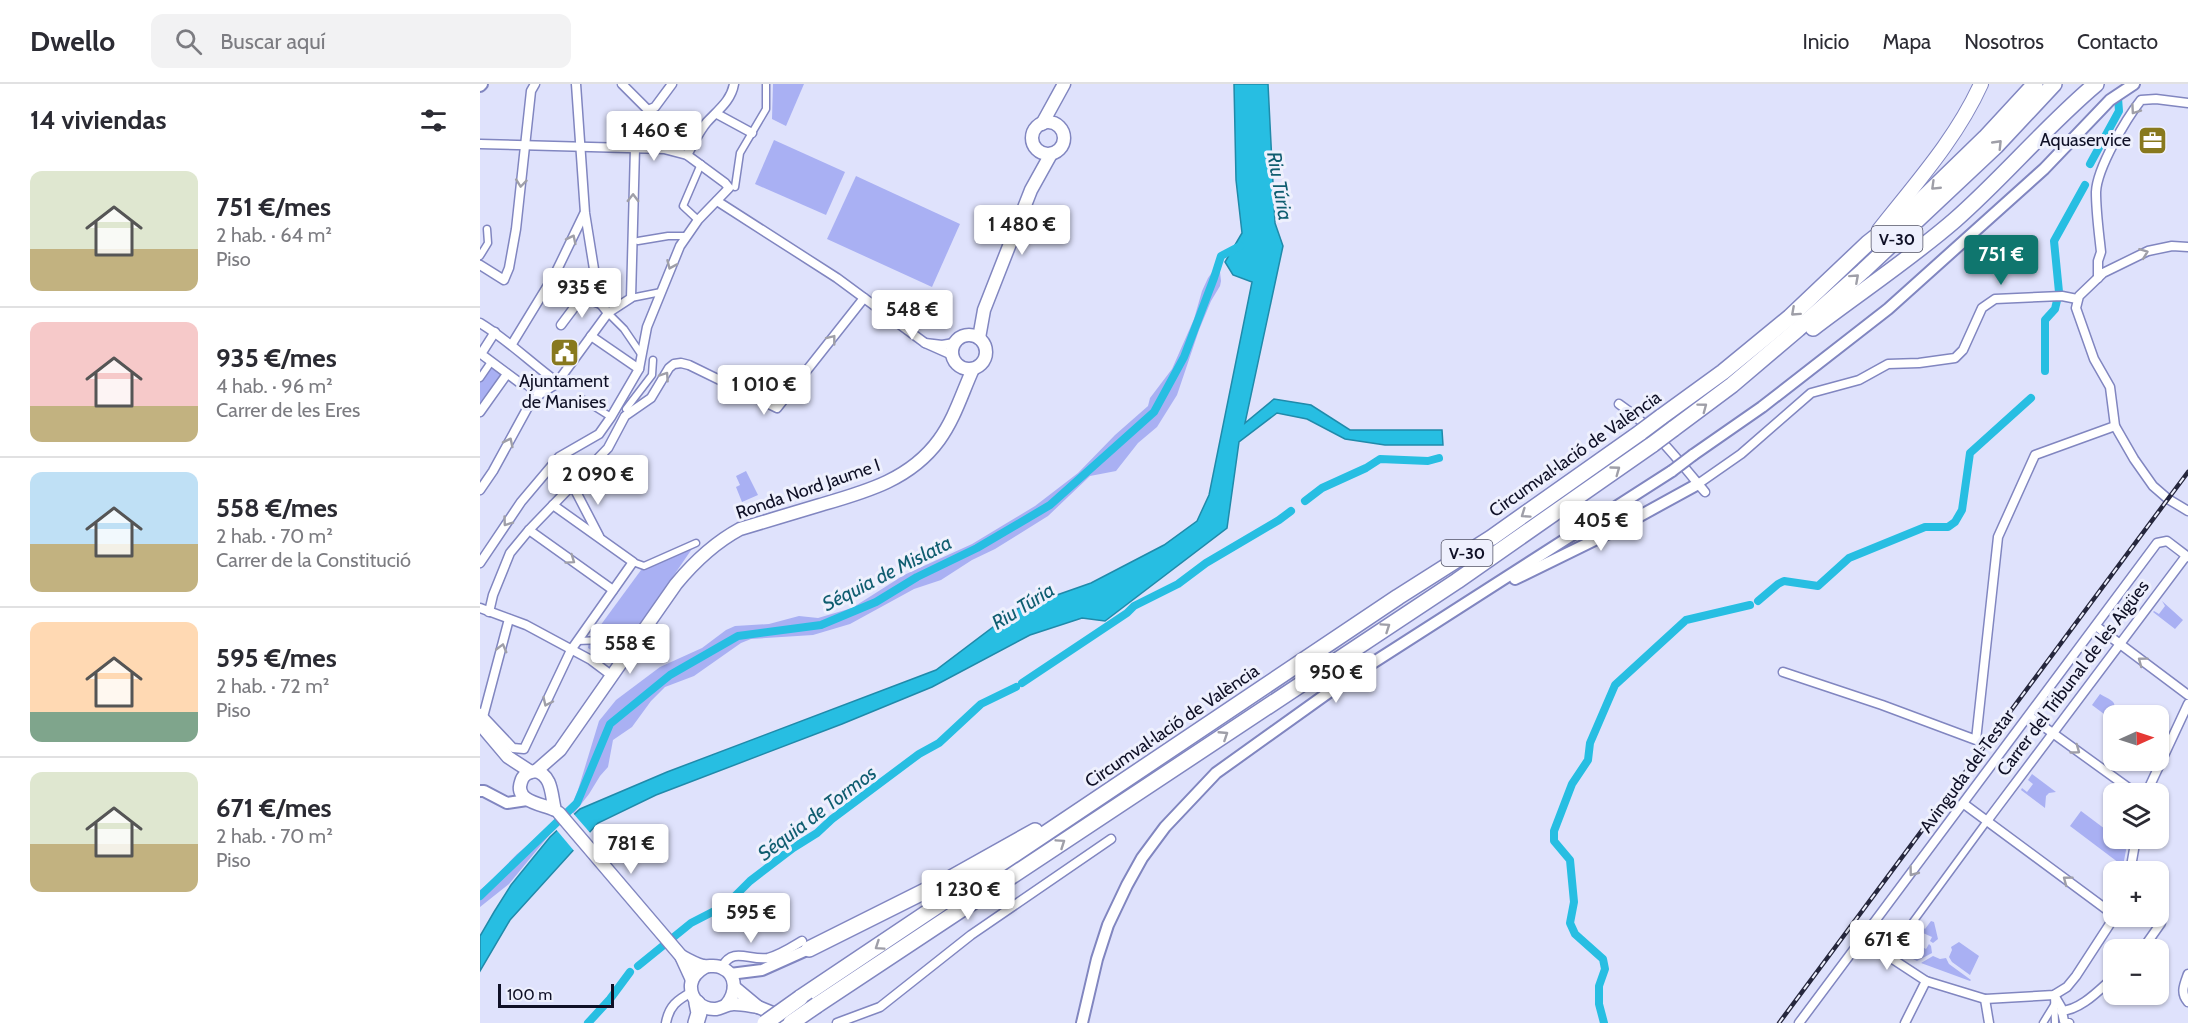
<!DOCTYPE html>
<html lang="es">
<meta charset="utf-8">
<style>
body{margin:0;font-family:Cabin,sans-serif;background:#f2f2f3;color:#2b2b33;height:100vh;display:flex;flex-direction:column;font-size:22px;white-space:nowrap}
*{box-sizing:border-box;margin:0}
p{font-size:20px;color:#7c7c81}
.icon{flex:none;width:33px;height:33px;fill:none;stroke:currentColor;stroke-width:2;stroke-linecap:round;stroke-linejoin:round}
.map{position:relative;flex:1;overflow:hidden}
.panel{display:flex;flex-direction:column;background:#fff;width:480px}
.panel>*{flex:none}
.needle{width:39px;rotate:87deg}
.tools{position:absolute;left:1623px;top:621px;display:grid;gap:12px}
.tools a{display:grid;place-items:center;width:66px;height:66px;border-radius:12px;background:#fff;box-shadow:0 2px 4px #0004;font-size:30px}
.scale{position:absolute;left:18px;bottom:15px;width:116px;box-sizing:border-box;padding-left:6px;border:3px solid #0f1026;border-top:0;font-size:16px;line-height:21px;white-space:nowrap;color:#0f1026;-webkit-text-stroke:4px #eef0fd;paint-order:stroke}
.price{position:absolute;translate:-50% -51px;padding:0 14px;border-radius:6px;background:#fff;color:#222;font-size:20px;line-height:39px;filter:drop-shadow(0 2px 3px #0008)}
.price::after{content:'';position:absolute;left:50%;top:36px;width:18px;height:14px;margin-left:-9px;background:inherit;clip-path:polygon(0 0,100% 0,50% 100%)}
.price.on{background:#0f766e;color:#fff}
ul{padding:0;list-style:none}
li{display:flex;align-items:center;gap:18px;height:150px;padding:0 30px}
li+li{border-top:2px solid #e1e1e2}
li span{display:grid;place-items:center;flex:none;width:168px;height:120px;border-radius:12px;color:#555}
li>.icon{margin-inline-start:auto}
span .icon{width:72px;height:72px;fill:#fffc;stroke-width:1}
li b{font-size:26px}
h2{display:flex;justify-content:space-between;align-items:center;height:72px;padding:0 30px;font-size:26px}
header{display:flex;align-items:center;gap:36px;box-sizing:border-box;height:84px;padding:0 30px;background:#fff;border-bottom:2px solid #e1e1e2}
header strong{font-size:28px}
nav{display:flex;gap:33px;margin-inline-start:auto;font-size:21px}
.search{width:420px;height:54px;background:#f2f2f3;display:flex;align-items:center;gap:15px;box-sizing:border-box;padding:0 21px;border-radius:12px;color:#7c7c81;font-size:22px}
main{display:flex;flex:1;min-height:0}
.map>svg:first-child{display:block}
</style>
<header>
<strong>Dwello</strong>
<div class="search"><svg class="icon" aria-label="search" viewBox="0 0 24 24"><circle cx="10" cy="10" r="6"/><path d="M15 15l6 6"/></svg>Buscar aquí</div>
<nav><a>Inicio</a><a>Mapa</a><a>Nosotros</a><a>Contacto</a></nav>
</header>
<main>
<section class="panel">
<h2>14 viviendas<svg class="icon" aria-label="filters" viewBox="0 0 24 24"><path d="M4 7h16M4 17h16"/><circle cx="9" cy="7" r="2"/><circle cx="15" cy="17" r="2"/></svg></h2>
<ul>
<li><span style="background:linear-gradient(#dfe7d0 65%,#c2b280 0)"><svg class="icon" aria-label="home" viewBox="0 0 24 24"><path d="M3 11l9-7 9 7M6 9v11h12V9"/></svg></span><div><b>751 €/mes</b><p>2 hab. · 64 m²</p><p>Piso</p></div></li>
<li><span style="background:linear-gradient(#f6c9c9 70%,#c2b280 0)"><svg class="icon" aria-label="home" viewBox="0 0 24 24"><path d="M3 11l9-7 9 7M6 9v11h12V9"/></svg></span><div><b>935 €/mes</b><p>4 hab. · 96 m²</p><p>Carrer de les Eres</p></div></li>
<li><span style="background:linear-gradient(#bfe0f5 60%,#c2b280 0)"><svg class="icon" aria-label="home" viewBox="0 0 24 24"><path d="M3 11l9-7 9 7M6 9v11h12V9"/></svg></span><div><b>558 €/mes</b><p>2 hab. · 70 m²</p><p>Carrer de la Constitució</p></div></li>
<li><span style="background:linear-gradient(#ffd9b3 75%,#7fa58c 0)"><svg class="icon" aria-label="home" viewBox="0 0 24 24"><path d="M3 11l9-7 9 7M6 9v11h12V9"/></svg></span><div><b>595 €/mes</b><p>2 hab. · 72 m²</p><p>Piso</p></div></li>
<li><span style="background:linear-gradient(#dfe7d0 60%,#c2b280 0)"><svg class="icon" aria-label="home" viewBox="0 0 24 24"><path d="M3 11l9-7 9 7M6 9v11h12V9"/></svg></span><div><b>671 €/mes</b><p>2 hab. · 70 m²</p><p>Piso</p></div></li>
</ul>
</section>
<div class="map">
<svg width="1708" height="939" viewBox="0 0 1708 939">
<rect width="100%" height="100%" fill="#dfe2fc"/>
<g fill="#a9b0f3">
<polygon points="293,0 324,0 306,42 292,35"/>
<polygon points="294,56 365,88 346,131 275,100"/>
<polygon points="376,92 480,140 452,203 347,155"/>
<polygon points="733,187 740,188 741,197 740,202 731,217 719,246 697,311 677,343 658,359 636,387 610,392 568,432 515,465 492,476 461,496 434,505 370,540 333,551 271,555 261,559 214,592 185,603 171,617 152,643 133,656 128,683 120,692 109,710 95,728 71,749 29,800 0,823 0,806 11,797 37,770 70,743 92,720 98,706 119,637 136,616 180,583 222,564 246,546 255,542 289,540 319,532 338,534 372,524 424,491 492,460 555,422 598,389 635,351 668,322 670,314 692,285 714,235 722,207 728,194"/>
<polygon points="11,280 25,291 0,326 0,296"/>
<polygon points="266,387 278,411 262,418 256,403 260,401 256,392"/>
<polygon points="216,459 150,555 133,573 123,574 108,564 109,557 164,482"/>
<polygon points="1682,517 1703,536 1695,545 1673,528 1674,527 1679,530 1685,522"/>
<path d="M1620,610C1640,621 1634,617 1632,636L1612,621Z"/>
<polygon points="1552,690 1576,708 1569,709 1566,712 1565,724 1541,706 1542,704 1547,708 1553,700 1548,696"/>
<polygon points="1601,727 1633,751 1634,754 1639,755 1647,761 1643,782 1590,742"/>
<polygon points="1451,837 1454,838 1458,855 1453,859 1450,857 1452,853 1443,849 1438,861 1446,865 1449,860 1451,862 1452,869 1437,877 1421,869 1441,842 1445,845"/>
<polygon points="1479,858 1499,872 1490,891 1472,878 1469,873 1472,866 1471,863"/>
<polygon points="1453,872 1460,875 1466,874 1469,880 1491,896 1490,897 1441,879"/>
</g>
<polygon fill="#27bee2" stroke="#208aaa" stroke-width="1.5" points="754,0 788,0 795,139 803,162 765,339 794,315 831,321 870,346 962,346 963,361 905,361 865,355 827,335 797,329 759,358 747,444 625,537 602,534 550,551 452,603 362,640 176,711 118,739 30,836 0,887 0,852 14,828 31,801 70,753 100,725 187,688 456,586 537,525 611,499 684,461 717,437 729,411 772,198 753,191 745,178 762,149 756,96"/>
<polygon fill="#dfe2fc" points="92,728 112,751 95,768 74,743"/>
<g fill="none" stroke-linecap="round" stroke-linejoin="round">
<g stroke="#27bee2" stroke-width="8">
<polyline points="1610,80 1639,27 1638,14"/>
<polyline points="1565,287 1565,236 1575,225 1579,208 1574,157 1605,101"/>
<polyline points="825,417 842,404 886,384 900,375 948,377 959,374"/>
<polyline points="1278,517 1298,500 1304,497 1338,502 1369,474 1445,443 1468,443 1475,438 1482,426 1490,369 1551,314"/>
<polyline points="542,599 647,529 654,522 698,500 726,479 799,436 811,427"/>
<polyline points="0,812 97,719 130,640 190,591 258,552 341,541 396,518 437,493 497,464 570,421 674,328 704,273 734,194 741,172 760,162"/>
<polyline points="158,882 211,839 246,821 270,797 313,764 337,749 352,735 439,670 459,659 501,620 536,603"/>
<polyline points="108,939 130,915 150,888"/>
<polyline points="1124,939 1119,920 1119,902 1125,885 1123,875 1095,850 1090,839 1094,818 1090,776 1074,757 1074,747 1092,700 1108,676 1110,659 1135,601 1206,536 1270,521"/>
</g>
<defs>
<g id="pedestrian">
<polyline points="255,103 260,69 286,25 286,0"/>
<polyline points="218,136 203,122 221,80"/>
<polyline points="158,157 188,152 205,152"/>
<polyline points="0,172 8,159 7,145"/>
<polyline points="151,214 181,208"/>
<polyline points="128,229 144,245 161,270"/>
<polyline points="0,294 11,278"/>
<polyline points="104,316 131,333"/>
<polyline points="146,325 172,291 173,276"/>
<polyline points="153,478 164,482 216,459"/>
<polyline points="97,557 150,555"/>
<polyline points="1408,872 1507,737"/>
<polyline points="1574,912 1575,939"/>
<polyline points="1563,939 1574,921"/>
</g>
<g id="minor">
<polyline points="96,0 105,129 118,210 121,220 128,229"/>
<polyline points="142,0 168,26"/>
<polyline points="237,30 272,49"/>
<polyline points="0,60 184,65 207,71 245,99 249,104 218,136 200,162 167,243 159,285 131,333 119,350 79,373 41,418 0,479"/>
<polyline points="161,64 168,26 175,23 192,0"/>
<path d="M207,71C213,61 219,47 227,38C238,26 251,17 254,0"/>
<polyline points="237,117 357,194 445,259"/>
<polyline points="1708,163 1692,162 1668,167 1623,189 1599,212 1596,224 1614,275 1630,303 1635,342 1654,375 1673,402 1688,415 1708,427"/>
<polyline points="0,181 24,196 29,184 36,145 51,7 55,0"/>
<path d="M1618,194V177L1621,168C1619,149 1616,128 1616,108C1617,84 1646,35 1661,16L1676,15L1708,19"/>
<path d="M0,239C28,256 51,279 77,298"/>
<polyline points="81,241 102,213 121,220"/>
<polyline points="15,248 1,270 40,299 46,300 60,310"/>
<polyline points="111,252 159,285"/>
<polyline points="32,260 76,188 104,130"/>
<polyline points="472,271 445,259 462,261 474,259"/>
<path d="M1139,320C1174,344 1198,376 1225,408"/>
<polyline points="0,328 27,290"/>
<polyline points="1218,400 1261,370 1331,309 1379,296 1408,280 1439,279 1475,274 1483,266 1502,224 1515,215 1582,212 1597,215"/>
<polyline points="93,402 119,452"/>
<polyline points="0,406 13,387 48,323 60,310 76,300 128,229 151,214 155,64"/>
<polyline points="49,446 133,506"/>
<polyline points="0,524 46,541 111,576 131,591"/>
<polyline points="9,528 13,511 30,469 49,446 128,364 145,332 171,314 189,284 194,280 201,279 209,281 297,324 384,214"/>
<polyline points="1616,542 1708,611"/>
<polyline points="1303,588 1402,621 1496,656 1518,453 1555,371 1635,342"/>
<polyline points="0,629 33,664 44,665 91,566 153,478 73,421"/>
<polyline points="1549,632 1657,710"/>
<polyline points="3,633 29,535"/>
<polyline points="1666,710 1708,620"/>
<polyline points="1484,720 1634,831"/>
<polyline points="1507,737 1706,472"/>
<polyline points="1650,788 1656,754"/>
<polyline points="1382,855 1446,897 1505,915 1574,911 1587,903 1596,892 1635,832"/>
<polyline points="1662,866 1681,839"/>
<path d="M242,883C253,862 269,877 288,874C300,871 312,863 322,857"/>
<path d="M1708,890C1704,901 1700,909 1708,918"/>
<polyline points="1574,911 1581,923 1584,937 1589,939"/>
<polyline points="1505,915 1509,939"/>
<path d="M1581,927C1601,926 1619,906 1634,893"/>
<path d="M186,939C189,922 197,916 212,908"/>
<polyline points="357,939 400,923 491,851 631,755"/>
<polyline points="1319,939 1677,459 1687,457 1708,473"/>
<polyline points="1425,939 1446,897"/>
</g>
<g id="tertiary">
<polyline points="0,2 2,0"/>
<polyline points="1213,371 1282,323 1408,225 1564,85 1630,16 1654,0"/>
<polyline points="1035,495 1127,450 1218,400"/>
<polyline points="0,707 4,707 27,719 47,716"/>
<polyline points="250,890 282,886 329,865"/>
<polyline points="602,939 617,875 628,841 647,801 662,774 685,743 736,689 866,596 1192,387"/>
</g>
<g id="secondary">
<circle cx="568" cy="54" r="16"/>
<polyline points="562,40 584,0"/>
<circle cx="489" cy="268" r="17"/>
<polyline points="499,254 504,226 551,106 571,70"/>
<polyline points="0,640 28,673 51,688"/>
<path d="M56,687L80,666L196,500C215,477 234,459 260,445C287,437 313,429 340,421C385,408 430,396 459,356C475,334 482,309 493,285"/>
<path d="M56,687C73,692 71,712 75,726C63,720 34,718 41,698C43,690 49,688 56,687Z"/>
<polyline points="79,729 201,872 212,896"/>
<path d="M201,872C208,876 215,880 223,882C230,883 236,880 242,884C258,891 256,910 246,921"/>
<path d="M225,883C218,887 212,892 211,901C210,915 222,926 236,925C242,924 247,920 254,920C262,920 271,922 278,923"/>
<polyline points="254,903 278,923 317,939"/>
</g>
<path id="trunk" d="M1399,146C1436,99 1476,55 1501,0"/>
<g id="motorway">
<path d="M1333,244C1380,208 1430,175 1475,136C1524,93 1566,42 1616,0"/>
<polyline points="1181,333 1243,288 1310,233 1388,159 1434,123 1505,54 1555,0"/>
<polyline points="1193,345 1252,301 1318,245 1383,187 1516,62 1574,0"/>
<polyline points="329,865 471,794 555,747"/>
<polyline points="320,914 918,513 1011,454 1161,348"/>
<polyline points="337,921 977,497 1173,360"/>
<polyline points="216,939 219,929 217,919"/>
</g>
</defs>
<use href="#pedestrian" stroke="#8186c0" stroke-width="9"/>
<use href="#minor" stroke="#8186c0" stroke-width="11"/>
<use href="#tertiary" stroke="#8186c0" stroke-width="14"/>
<use href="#secondary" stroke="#8186c0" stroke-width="15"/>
<use href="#trunk" stroke="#8186c0" stroke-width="16"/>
<use href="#motorway" stroke="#8186c0" stroke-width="18"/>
<use href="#pedestrian" stroke="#fff" stroke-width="6"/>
<use href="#minor" stroke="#fff" stroke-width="8"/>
<use href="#tertiary" stroke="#fff" stroke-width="10"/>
<use href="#secondary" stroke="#fff" stroke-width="12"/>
<use href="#trunk" stroke="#fff" stroke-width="14"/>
<use href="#motorway" stroke="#fff" stroke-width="15"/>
<defs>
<polyline id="rail" points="1299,939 1708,388"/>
</defs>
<use href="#rail" stroke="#26273d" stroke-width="4.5"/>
<use href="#rail" stroke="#eef0fd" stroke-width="2" stroke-dasharray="7" stroke-linecap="butt"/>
<defs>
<polyline id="tertiary-bridge" points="1192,387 1213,371"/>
<g id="motorway-bridge">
<polyline points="1161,348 1181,333"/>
<polyline points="1173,360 1193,345"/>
<polyline points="285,939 320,914"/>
<polyline points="311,939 337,921"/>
</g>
</defs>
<use href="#tertiary-bridge" stroke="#8186c0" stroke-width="14" stroke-linecap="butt"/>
<use href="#motorway-bridge" stroke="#8186c0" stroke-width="18" stroke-linecap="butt"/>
<use href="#tertiary-bridge" stroke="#fff" stroke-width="10"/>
<use href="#motorway-bridge" stroke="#fff" stroke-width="15"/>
</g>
<defs><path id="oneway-chevron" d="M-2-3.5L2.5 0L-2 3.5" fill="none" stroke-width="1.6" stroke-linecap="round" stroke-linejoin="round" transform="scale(1.5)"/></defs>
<g stroke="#9f9fa8">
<use href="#oneway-chevron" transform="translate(1655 26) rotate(125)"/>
<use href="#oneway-chevron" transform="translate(1518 60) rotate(-46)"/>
<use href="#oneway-chevron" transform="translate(41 99) rotate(96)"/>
<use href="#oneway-chevron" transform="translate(1455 102) rotate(136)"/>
<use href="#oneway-chevron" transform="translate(153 114) rotate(-89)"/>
<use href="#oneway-chevron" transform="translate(92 155) rotate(-64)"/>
<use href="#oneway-chevron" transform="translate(1664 169) rotate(-21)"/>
<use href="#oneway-chevron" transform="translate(191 181) rotate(114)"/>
<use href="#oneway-chevron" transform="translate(1375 194) rotate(-42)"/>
<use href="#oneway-chevron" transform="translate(1315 228) rotate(138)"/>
<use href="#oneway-chevron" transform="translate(352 255) rotate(-52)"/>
<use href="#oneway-chevron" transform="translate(185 292) rotate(-56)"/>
<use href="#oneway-chevron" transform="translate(1223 323) rotate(-37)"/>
<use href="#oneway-chevron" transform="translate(29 358) rotate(-64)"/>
<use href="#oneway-chevron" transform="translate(1136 386) rotate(-36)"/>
<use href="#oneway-chevron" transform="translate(1045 430) rotate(145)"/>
<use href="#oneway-chevron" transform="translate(27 438) rotate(126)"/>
<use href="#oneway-chevron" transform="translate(91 476) rotate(35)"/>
<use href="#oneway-chevron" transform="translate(906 543) rotate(-34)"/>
<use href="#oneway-chevron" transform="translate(22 564) rotate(-75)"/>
<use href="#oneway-chevron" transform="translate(1662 577) rotate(-143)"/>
<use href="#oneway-chevron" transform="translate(67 618) rotate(115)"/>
<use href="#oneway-chevron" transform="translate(744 651) rotate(-33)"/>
<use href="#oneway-chevron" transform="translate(1596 666) rotate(36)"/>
<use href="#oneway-chevron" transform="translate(581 759) rotate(-34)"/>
<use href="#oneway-chevron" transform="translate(1433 788) rotate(127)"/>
<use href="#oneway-chevron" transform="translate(1587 796) rotate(-143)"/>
<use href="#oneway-chevron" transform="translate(399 862) rotate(146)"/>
</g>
<defs>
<symbol id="office-square" viewBox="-11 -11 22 22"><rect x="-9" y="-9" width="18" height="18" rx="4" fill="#88791e" stroke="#eef0fd"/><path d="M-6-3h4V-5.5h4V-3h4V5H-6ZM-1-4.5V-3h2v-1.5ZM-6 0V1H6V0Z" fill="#fff"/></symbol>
<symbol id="civic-square" viewBox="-11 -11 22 22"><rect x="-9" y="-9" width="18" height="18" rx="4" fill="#88791e" stroke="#eef0fd"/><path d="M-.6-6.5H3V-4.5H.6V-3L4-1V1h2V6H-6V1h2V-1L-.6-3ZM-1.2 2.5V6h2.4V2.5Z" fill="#fff"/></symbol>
</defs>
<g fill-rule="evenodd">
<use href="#office-square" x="1656" y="40" width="33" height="33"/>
<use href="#civic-square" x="68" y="252" width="33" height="33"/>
</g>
<g text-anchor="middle" stroke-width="6" stroke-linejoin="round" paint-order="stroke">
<g fill="#eef0fd" stroke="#525366" stroke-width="1.5">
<rect x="1391.5" y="142" width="51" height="26" rx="4.5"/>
<rect x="961.5" y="456" width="51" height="26" rx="4.5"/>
</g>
<g font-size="16" font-weight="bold" fill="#0f1026">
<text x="1417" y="161">V-30</text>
<text x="987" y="475">V-30</text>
</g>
<g font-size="18" fill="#0f1026" stroke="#eef0fd" text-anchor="end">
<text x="1651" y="62">Aquaservice</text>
<text x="84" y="303" text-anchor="middle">Ajuntament<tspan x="84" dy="21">de Manises</tspan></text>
</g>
<g font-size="18" fill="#0f1026" stroke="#eef0fd">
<text transform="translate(1095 370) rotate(-35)" y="6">Circumval·lació de València</text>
<text transform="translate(328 405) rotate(-19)" y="6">Ronda Nord Jaume I</text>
<text transform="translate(1593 594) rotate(-53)" y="6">Carrer del Tribunal de les Aigües</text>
<text transform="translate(692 642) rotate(-34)" y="6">Circumval·lació de València</text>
<text transform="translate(1487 687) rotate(-54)" y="6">Avinguda del Testar</text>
</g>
<g font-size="20" font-style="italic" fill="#0f5d70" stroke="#eef0fd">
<text transform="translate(800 102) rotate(80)" y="7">Riu Túria</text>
<text transform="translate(407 489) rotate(-27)" y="7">Séquia de Mislata</text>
<text transform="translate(543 522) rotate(-32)" y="7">Riu Túria</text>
<text transform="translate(337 729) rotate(-37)" y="7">Séquia de Tormos</text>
</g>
</g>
</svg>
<div class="tools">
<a><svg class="needle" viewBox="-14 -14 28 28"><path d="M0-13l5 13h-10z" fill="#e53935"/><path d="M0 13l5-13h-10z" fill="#7c7c81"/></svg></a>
<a><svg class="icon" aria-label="layers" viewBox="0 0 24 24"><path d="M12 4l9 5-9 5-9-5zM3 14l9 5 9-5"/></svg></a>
<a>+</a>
<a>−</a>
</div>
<div class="scale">100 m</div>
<b class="price" style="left:174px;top:78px">1 460 €</b>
<b class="price" style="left:542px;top:172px">1 480 €</b>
<b class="price on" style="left:1521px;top:202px">751 €</b>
<b class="price" style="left:102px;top:235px">935 €</b>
<b class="price" style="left:432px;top:257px">548 €</b>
<b class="price" style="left:284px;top:332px">1 010 €</b>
<b class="price" style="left:118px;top:422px">2 090 €</b>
<b class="price" style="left:1121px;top:468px">405 €</b>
<b class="price" style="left:150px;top:591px">558 €</b>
<b class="price" style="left:856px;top:620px">950 €</b>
<b class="price" style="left:151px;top:791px">781 €</b>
<b class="price" style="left:488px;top:837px">1 230 €</b>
<b class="price" style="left:271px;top:860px">595 €</b>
<b class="price" style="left:1407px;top:887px">671 €</b>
</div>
</main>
